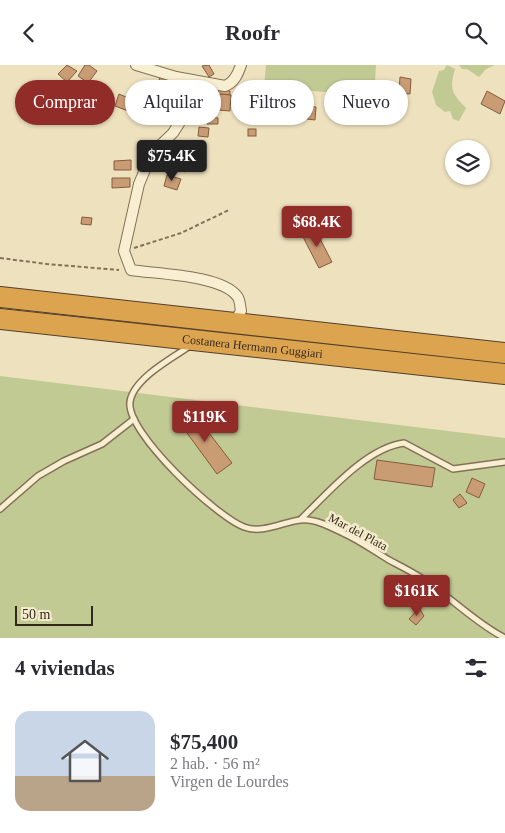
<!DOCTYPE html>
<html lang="es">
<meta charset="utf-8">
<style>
body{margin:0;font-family:Georgia,serif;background:#f2f2f3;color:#2b2b33;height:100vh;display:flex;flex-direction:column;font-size:19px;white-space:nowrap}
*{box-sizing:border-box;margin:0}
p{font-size:16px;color:#7c7c81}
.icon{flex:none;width:28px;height:28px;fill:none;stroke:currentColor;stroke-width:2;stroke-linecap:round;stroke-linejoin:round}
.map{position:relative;height:573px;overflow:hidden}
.panel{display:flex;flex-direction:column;background:#fff;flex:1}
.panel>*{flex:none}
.banner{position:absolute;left:15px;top:15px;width:475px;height:45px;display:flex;gap:10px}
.tools{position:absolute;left:445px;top:75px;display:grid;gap:10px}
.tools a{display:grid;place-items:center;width:45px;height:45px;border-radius:50%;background:#fff;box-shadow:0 1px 4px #0004;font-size:25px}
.scale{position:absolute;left:15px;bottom:12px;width:78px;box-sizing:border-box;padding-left:5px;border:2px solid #34281c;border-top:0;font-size:14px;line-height:18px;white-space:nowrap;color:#34281c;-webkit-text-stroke:4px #f4ebcd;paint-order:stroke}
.price{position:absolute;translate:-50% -42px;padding:0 11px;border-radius:5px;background:#922c29;color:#fff;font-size:16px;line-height:32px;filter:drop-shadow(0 1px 2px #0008)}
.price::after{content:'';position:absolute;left:50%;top:30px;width:15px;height:11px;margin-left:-8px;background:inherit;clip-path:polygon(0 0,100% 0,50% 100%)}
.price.active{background:#222;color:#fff}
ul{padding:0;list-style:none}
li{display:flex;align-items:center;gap:15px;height:125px;padding:0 15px}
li+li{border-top:1px solid #e1e1e2}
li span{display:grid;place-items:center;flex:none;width:140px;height:100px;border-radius:15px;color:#555}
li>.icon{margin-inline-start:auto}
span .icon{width:60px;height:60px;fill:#fffc;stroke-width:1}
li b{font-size:21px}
h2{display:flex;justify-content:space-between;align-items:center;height:60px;padding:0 15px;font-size:21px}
.pill{padding:0 18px;border-radius:22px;background:#fff;box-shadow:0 1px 4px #0004;font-size:18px;line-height:45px}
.pill.active{background:#922c29;color:#fff}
header{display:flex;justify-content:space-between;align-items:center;height:65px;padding:0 15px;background:#fff;font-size:22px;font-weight:700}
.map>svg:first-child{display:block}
</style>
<header><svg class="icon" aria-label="back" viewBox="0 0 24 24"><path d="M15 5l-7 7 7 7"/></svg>Roofr<svg class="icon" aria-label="search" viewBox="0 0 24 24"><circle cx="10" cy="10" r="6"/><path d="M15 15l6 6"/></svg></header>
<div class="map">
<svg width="505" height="573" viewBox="0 0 505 573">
<rect width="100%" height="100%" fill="#ede1be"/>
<g fill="#c1ca93">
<polygon points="266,0 376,0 374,31 264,22"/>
<path d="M447,0L455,4C449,25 452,28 466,43L459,56L453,54L450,46L445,47L436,40L432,27L439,6L444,5Z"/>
<polygon points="459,0 495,0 486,4 479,12 467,4 462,4"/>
<polygon points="0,311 505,373 505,573 0,573"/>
</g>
<g fill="#ca9c74" stroke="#835c3e">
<polygon points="67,0 77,6 67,17 58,9"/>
<polygon points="85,0 89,0 97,6 88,18 78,11"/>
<polygon points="209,0 214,9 209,12 202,1"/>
<polygon points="160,12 173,15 168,33 155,29"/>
<polygon points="400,12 411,14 410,29 399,28"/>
<polygon points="50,18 56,23 51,30 45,25"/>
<polygon points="179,24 189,27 185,39 175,36"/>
<polygon points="219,24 230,26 230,30 218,29"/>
<polygon points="243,26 258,27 256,56 241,55"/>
<polygon points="487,26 505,36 500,49 481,39"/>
<polygon points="119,29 133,35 128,46 115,41"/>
<polygon points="219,29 231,30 230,46 218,45"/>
<polygon points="205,32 215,34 213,51 203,50"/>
<polygon points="261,39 273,39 274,56 268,56 268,48 265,48 265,57 261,57"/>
<polygon points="309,41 316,42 315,55 307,54"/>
<polygon points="331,42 344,43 343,51 330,50"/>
<polygon points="208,52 218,53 218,59 207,59"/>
<polygon points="199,62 209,63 208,72 198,71"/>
<rect x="248" y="64" width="8" height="7"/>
<polygon points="194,84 203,91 197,98 189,91"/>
<polygon points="178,90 183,92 178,103 173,101"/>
<polygon points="184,92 191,95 185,107 179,104"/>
<polygon points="131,95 131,105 114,105 114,96"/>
<polygon points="167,110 181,114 177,125 164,121"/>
<polygon points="112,113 130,113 130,122 112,123"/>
<polygon points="82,152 92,153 91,160 81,159"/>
<polygon points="315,164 332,197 319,203 302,170"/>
<polygon points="193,347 232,398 217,409 179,357"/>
<polygon points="377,395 435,403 432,422 374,414"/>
<polygon points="472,413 485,419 479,433 466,427"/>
<polygon points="460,429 467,438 459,443 453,435"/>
<polygon points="419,543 424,551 416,560 409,554"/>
</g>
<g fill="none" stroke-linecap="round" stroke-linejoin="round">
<defs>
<g id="lane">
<path d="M190,281C172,293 133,314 130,337C126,368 217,452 244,462C262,469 283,457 300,455C314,453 331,462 343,468C359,475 374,486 389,495C404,503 421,511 434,522C458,539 479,560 505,573"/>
<polyline points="0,444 38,411 64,396 102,379 134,354"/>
<path d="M301,454C328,428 366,383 404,378L453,404L505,397"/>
</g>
<g id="street">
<path d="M136,0L176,12L225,21C234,18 238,9 241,0"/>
<path d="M204,19L173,68L152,88L139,119L124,186L131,205C157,209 221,210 237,231C240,234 240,241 241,246L233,259"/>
</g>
<g id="highway">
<polyline points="0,232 505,288"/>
<path id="s1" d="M0,254L505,309"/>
</g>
</defs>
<use href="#lane" stroke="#847157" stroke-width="8"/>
<use href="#street" stroke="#847157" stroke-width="12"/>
<use href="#highway" stroke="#523f2c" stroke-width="22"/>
<g stroke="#847157" stroke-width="2" stroke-dasharray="4 2.5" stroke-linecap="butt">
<polyline points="134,183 181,168 229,145"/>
<polyline points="0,193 47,199 119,205"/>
</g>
<use href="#lane" stroke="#f8eed1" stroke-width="5"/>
<use href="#street" stroke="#f8eed1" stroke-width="10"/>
<use href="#highway" stroke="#dca44f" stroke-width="20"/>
</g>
<g text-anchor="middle" stroke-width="5" stroke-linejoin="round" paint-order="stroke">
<g font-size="12" fill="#34281c" stroke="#f4ebcd">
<text dy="4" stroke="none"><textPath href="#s1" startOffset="254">Costanera Hermann Guggiari</textPath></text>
<text transform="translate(358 467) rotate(28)" y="4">Mar del Plata</text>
</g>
</g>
</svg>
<div class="tools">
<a><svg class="icon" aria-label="layers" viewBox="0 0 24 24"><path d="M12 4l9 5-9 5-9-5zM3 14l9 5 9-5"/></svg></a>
</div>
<div class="scale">50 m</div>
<b class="price active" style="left:172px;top:117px">$75.4K</b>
<b class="price" style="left:317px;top:183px">$68.4K</b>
<b class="price" style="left:205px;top:378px">$119K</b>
<b class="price" style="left:417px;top:552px">$161K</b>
<div class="banner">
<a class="pill active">Comprar</a>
<a class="pill">Alquilar</a>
<a class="pill">Filtros</a>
<a class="pill">Nuevo</a>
</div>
</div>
<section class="panel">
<h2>4 viviendas<svg class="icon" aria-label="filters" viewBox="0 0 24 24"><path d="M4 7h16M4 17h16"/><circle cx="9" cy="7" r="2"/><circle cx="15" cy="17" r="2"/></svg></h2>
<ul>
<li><span style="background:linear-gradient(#c9d6e8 65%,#b9a48a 0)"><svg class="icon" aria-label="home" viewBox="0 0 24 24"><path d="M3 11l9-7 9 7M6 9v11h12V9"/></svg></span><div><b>$75,400</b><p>2 hab. · 56 m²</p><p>Virgen de Lourdes</p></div></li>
</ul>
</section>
